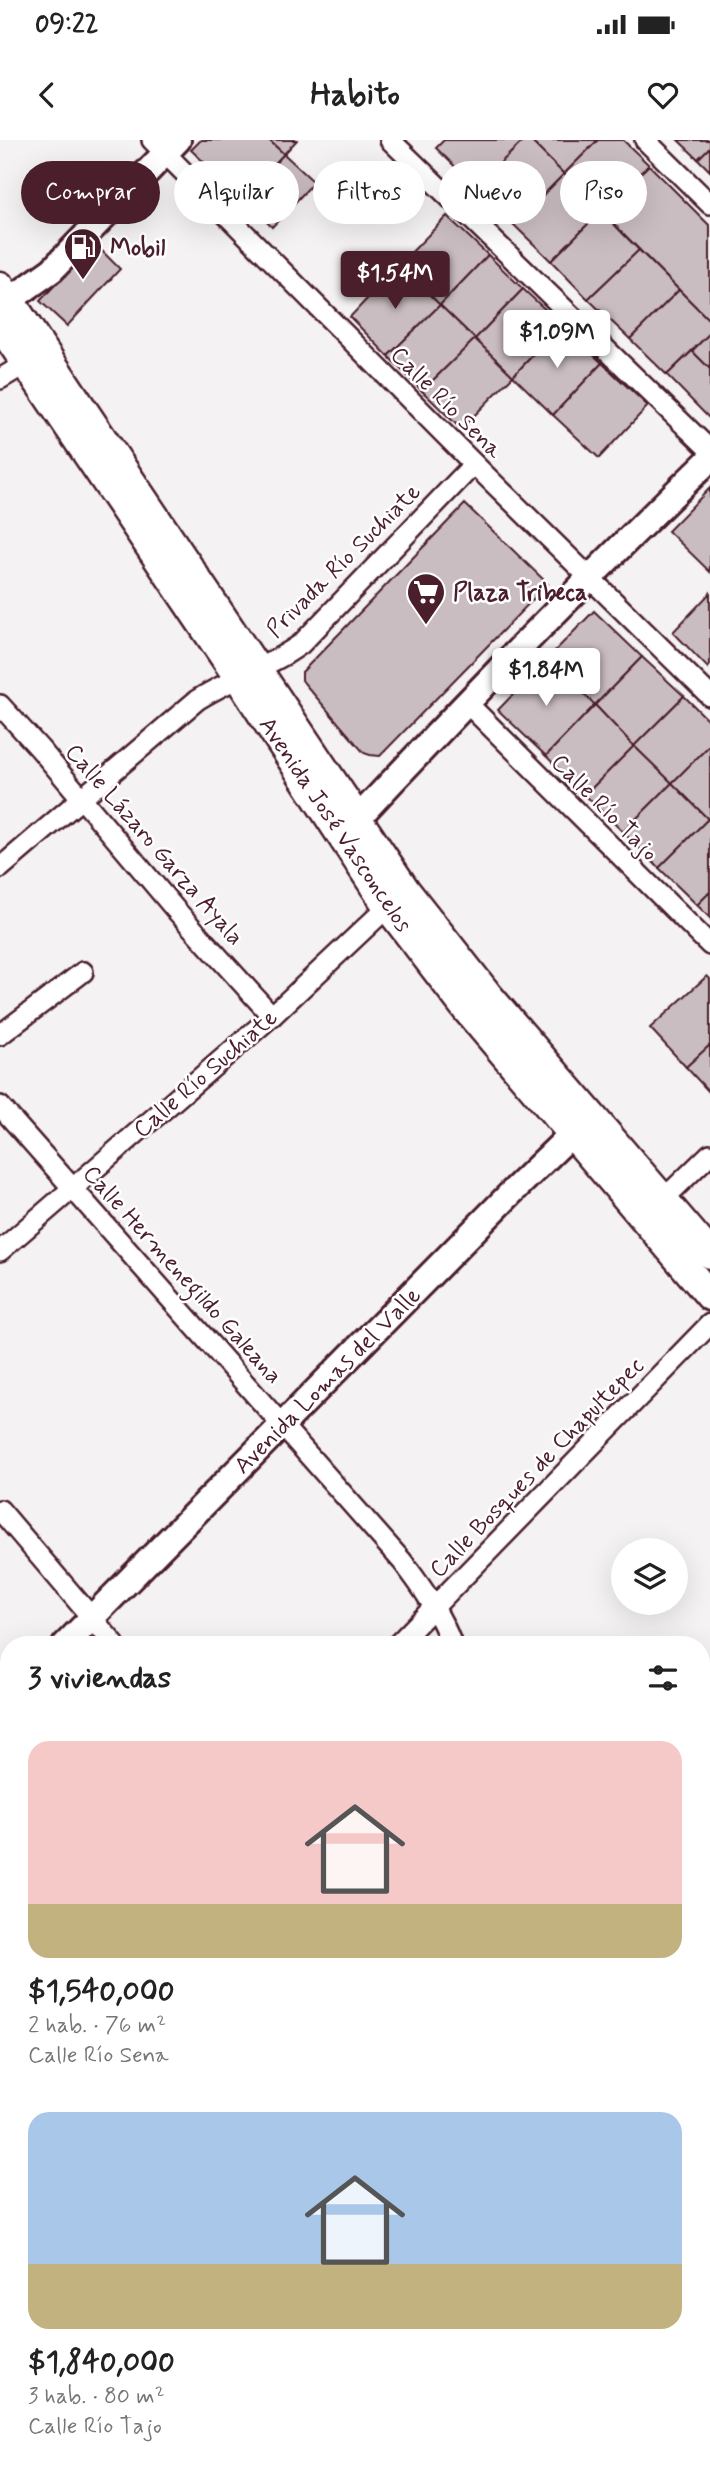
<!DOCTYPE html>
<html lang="es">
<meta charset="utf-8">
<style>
body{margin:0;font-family:Mynerve,sans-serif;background:#f6f6f6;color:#222;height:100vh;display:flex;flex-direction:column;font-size:26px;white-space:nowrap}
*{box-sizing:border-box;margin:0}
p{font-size:23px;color:#767676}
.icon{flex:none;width:38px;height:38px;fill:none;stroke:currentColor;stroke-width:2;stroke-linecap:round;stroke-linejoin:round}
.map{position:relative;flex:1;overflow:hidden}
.side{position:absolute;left:0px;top:1496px;width:710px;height:842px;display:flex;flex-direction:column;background:#fff;border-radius:28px 28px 0 0;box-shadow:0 7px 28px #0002}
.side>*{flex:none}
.hud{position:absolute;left:21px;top:21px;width:668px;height:63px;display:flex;gap:14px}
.controls{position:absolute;left:611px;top:1398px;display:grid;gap:14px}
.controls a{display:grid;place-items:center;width:77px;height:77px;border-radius:50%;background:#fff;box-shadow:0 7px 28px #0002;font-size:35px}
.price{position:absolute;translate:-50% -60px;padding:0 16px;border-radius:7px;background:#fff;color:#222;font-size:23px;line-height:46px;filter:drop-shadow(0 2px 4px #0008)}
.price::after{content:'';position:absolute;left:50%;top:42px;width:21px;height:16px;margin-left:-10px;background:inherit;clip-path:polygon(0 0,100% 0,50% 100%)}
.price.active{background:#4a1f2b;color:#fff}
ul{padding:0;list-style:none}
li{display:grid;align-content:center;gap:14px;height:371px;padding:0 28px}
li span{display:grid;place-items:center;height:217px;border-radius:21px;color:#555}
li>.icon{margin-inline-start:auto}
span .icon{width:126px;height:126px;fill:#fffc;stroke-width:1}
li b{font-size:30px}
h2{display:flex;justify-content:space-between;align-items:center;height:84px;padding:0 28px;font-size:30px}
.pill{padding:0 24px;border-radius:32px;background:#fff;box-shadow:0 7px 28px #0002;font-size:24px;line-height:63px}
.pill.active{background:#4a1f2b;color:#fff}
.status{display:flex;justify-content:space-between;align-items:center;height:49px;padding:0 35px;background:#fff;direction:ltr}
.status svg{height:19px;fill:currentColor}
header{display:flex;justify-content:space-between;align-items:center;height:91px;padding:0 28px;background:#fff;font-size:32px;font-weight:800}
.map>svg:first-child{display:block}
</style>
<div class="status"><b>09:22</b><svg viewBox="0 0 49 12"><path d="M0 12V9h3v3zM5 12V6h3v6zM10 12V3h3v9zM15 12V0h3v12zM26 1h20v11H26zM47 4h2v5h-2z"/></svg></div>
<header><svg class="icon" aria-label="back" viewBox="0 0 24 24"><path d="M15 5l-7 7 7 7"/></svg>Habito<svg class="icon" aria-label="heart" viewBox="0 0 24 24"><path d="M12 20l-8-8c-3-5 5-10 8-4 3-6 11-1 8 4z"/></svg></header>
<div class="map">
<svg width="710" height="2337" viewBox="0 0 710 2337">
<rect width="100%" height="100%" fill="#f4f2f2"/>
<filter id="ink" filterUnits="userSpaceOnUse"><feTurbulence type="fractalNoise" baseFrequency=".0143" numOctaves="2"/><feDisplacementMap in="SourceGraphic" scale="14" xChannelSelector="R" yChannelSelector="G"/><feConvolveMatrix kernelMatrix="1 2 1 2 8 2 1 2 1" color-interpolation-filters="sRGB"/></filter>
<g filter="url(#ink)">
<polygon fill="#dbd2d5" stroke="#927880" stroke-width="2" points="171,2329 400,2329 397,2337 163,2337"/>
<g fill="#cabdc1" stroke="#4a1f2b" stroke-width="2">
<polygon points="201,0 269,0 284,14 242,58 191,10"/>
<polygon points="269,0 297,0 284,14"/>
<polygon points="444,0 524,0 476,47 436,8"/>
<polygon points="524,0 530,0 564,34 514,85 476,47"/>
<polygon points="530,0 598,0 564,34"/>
<polygon points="598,0 623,0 649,25 601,71 564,34"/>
<polygon points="678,0 710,0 710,7 698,19"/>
<polygon points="710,7 710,31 698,19"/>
<polygon points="284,14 314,42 272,87 242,58"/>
<polygon points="649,25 710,86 710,181 601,71"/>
<polygon points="564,34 601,71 551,121 514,85"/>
<polygon points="601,71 639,110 588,159 551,121"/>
<polygon points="447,76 488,115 440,165 399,125"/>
<polygon points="94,103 120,129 67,186 40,161"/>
<polygon points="639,110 679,150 630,199 588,159"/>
<polygon points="488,115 523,149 475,199 440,165"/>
<polygon points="399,125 440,165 388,216 350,177"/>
<polygon points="523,149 562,185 513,236 475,199"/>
<polygon points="679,150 710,181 710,193 667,235 630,199"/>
<polygon points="440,165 475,199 422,251 388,216"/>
<polygon points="562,185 602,223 553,275 513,236"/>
<polygon points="710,193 710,229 692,211"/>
<polygon points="475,199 513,236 461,289 422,251"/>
<polygon points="692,211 710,229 710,279 667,235"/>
<polygon points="602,223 648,266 599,318 553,275"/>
<polygon points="710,348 710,432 668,391"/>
<polygon points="465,364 548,444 380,616 370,615 364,613 305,544 302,540 302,532"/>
<polygon points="710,453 710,525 708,528 673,492"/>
<polygon points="594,471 642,517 595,565 547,519"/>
<polygon points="642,517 684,556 634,606 595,565"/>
<polygon points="547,519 595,565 546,616 498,570"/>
<polygon points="684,556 710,582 710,605 672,643 634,606"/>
<polygon points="595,565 634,606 585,655 546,616"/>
<polygon points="710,605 710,677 708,679 672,643"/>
<polygon points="634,606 672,643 623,692 585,655"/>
<polygon points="672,643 708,679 659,728 623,692"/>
<polygon points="708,679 710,681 710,752 697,765 659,728"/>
<polygon points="710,752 710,778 697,765"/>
<polygon points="707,836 710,839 710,905 686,927 650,888"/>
<polygon points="710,905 710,953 686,927"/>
<polygon points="706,2015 710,2017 710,2060 702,2056 702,2022"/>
<polygon points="702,2056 710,2060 710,2106 702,2101"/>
<polygon points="702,2101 710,2106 710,2157 702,2152"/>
<polygon points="702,2152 710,2157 710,2174 702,2188"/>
<polygon points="706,2234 710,2236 710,2280 702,2276 702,2244"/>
<polygon points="702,2276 710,2280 710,2326 702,2322"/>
<polygon points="702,2322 710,2326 710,2337 658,2337 661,2329 702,2329"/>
<polygon points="455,2329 488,2329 505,2337 452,2337"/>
<polygon points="541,2329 637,2329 633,2337 537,2337"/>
</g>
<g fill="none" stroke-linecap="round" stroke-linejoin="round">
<defs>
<g id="minor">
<polyline points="152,0 474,324 710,556"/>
<polyline points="390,0 710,310"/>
<polyline points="645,0 710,64"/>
<polyline points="0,239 35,218"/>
<polyline points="466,562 710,805"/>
<polyline points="0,565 40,609 175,769 272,876"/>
<path d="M0,728L197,560C231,538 268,528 301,504L474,324"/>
<polyline points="0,895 83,832"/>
<path d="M0,966L402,1421C423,1448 440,1473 452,1505"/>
<polyline points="652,1061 674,1049 710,1014"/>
<polyline points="0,1111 272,876 397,758"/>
<polyline points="0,1370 115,1505"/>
<polyline points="397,1505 710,1184"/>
<polyline points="702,1873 710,1878"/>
<polyline points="0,1929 9,1920"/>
<polyline points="0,1957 9,1966"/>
<polyline points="0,2196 9,2205"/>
<polyline points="702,2231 710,2214"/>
<polyline points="141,2329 153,2329"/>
<polyline points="651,2337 655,2329"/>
</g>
<g id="tertiary">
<polyline points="0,167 52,130 178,0"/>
<path d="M344,690L357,679C472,556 589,436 710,319"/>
<polyline points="65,1505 510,1054 585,981"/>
<polyline points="0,1572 9,1563"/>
<polyline points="702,1801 710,1792"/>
<polyline points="702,1842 710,1832"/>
<polyline points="421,2337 424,2329"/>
</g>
<g id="secondary">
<polyline points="0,146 406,751 487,854 710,1114"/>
<polyline points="0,185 238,537 388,767 467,870 710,1156"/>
</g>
</defs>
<use href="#minor" stroke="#4a1f2b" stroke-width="24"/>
<use href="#tertiary" stroke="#4a1f2b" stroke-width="30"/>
<use href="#secondary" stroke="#4a1f2b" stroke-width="33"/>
<use href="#minor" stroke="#fff" stroke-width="19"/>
<use href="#tertiary" stroke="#fff" stroke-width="24"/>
<use href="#secondary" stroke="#fff" stroke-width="28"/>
</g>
</g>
<defs>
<symbol id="fuel-pin" viewBox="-11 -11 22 30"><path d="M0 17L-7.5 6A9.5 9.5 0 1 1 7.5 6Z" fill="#4a1f2b" stroke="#fff"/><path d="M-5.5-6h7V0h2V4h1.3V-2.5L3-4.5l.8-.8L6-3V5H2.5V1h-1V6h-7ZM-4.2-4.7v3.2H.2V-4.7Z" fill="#fff"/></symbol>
<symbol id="supermarket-pin" viewBox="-11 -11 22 30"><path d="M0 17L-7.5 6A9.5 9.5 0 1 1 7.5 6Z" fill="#4a1f2b" stroke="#fff"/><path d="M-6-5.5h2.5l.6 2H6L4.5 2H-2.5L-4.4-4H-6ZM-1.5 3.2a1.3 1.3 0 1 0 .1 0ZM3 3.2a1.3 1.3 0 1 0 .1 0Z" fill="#fff"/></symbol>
</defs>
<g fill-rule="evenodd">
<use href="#fuel-pin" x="61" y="85" width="44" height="60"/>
<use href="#supermarket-pin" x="404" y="430" width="44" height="60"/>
</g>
<g text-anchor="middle" stroke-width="5" stroke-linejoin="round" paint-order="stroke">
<g font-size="24" font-weight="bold" fill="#4a1f2b" stroke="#fff" text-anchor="start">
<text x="110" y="115">Mobil</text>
<text x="453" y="460">Plaza Tribeca</text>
</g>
<g font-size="24" fill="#4a1f2b" stroke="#fff">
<text transform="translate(447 262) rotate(45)" y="8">Calle Río Sena</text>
<text transform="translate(343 420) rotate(-45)" y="8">Privada Río Suchiate</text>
<text transform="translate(605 667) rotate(45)" y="8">Calle Río Tajo</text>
<text transform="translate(336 684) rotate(56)" y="8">Avenida José Vasconcelos</text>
<text transform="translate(155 704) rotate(49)" y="8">Calle Lázaro Garza Ayala</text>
<text transform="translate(205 933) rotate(-41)" y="8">Calle Río Suchiate</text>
<text transform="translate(183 1134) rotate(48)" y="8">Calle Hermenegildo Galeana</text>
<text transform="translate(327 1240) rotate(-45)" y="8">Avenida Lomas del Valle</text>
<text transform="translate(536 1327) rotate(-46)" y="8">Calle Bosques de Chapultepec</text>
</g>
</g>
</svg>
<div class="controls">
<a><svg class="icon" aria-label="layers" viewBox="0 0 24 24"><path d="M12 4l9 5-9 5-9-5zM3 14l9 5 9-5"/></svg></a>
</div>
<b class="price active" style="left:395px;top:171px">$1.54M</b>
<b class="price" style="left:557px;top:230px">$1.09M</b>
<b class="price" style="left:546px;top:568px">$1.84M</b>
<div class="hud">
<a class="pill active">Comprar</a>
<a class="pill">Alquilar</a>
<a class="pill">Filtros</a>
<a class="pill">Nuevo</a>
<a class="pill">Piso</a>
</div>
<section class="side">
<h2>3 viviendas<svg class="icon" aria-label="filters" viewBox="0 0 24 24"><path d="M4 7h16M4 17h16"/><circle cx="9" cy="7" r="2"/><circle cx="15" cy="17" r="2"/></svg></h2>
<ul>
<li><span style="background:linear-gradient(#f6c9c9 75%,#c2b280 0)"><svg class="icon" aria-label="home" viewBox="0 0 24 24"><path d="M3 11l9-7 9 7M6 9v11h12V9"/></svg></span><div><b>$1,540,000</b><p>2 hab. · 76 m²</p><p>Calle Río Sena</p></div></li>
<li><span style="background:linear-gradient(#a9c7e8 70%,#c2b280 0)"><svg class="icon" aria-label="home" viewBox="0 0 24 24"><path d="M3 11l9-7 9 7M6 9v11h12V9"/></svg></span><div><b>$1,840,000</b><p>3 hab. · 80 m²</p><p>Calle Río Tajo</p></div></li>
</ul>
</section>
</div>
